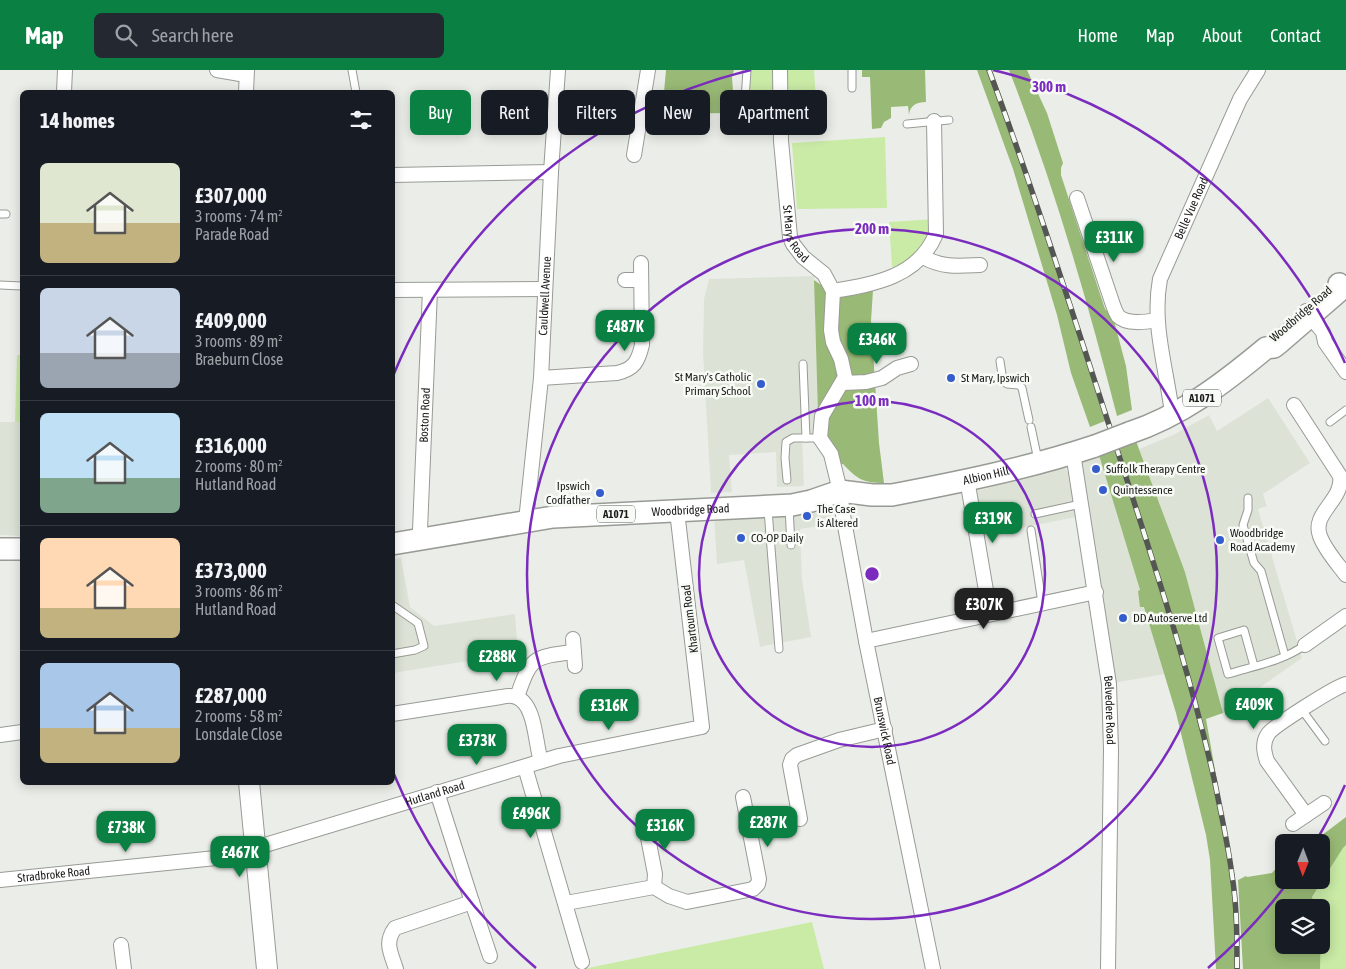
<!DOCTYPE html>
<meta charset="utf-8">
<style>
body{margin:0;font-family:"Asap Condensed",sans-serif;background:#242831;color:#f1f3f6;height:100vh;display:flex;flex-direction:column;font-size:19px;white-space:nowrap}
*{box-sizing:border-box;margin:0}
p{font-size:16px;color:#9ea1a6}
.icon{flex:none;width:28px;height:28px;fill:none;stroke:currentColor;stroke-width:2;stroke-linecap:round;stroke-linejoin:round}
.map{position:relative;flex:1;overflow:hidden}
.drawer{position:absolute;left:20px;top:20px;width:375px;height:695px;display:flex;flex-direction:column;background:#171b24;border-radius:8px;box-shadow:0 2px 12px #0003}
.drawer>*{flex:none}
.guide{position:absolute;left:410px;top:20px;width:475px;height:45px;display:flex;gap:10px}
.needle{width:32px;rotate:181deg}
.buttons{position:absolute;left:1275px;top:764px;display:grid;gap:10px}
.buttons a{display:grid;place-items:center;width:55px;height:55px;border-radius:8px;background:#171b24;box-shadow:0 2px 12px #0003;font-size:25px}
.price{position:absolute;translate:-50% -42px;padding:0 11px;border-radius:10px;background:#0b8043;color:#fff;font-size:16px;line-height:32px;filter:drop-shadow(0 1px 2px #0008)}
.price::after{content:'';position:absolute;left:50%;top:30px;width:15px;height:11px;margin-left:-8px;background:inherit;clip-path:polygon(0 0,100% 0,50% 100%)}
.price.selected{background:#222;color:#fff}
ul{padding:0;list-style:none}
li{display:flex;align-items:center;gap:15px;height:125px;padding:0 20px}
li+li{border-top:1px solid #363941}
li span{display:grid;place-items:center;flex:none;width:140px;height:100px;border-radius:8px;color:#555}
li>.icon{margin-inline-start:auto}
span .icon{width:60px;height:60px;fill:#fffc;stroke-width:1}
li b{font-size:21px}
h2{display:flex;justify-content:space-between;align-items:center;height:60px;padding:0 20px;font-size:21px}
.tag{padding:0 18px;border-radius:8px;background:#171b24;box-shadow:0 2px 12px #0003;font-size:18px;line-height:45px}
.tag.selected{background:#0b8043;color:#fff}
header{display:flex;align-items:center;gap:30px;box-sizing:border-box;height:70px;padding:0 25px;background:#0b8043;color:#fff}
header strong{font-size:24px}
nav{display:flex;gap:28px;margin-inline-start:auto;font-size:18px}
.search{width:350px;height:45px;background:#242831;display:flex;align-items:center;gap:12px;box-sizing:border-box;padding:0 18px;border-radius:8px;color:#9ea1a6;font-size:19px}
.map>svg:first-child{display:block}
</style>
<header>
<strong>Map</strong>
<div class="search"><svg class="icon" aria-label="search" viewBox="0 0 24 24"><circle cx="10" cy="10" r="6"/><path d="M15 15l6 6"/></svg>Search here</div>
<nav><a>Home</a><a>Map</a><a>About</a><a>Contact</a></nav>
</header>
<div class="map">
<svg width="1346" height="899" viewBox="0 0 1346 899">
<rect width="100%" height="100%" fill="#ebeee8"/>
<g fill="#dce3d6">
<polygon points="814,206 818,345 815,365 802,365 804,416 777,417 776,382 729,385 732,422 711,423 703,283 704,229 709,209"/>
<polygon points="1268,328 1310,393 1263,424 1267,436 1258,439 1302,588 1223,643 1185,502 1139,379 1173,365 1209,345 1217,361"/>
<polygon points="0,352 22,352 22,466 0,465"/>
<polygon points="1099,385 1165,604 1113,613 1080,392"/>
<polygon points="1065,398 1069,404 1076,447 980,466 973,422"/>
<polygon points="831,440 833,454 800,459 802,509 811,567 760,577 744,490 717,494 714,447"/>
<polygon points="401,488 410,537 434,556 515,544 518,583 393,603 393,489"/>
</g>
<g fill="#c9eba6">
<polygon points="747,0 780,0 781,31 745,30"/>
<polygon points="787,0 814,0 816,31 788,32"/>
<polygon points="885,67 887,138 797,139 792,73"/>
<polygon points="936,149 936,164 898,204 892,196 889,152"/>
<polygon points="17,285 22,285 22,352 15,352"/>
<polygon points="1346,775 1346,899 1267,899 1284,875 1321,875 1321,838 1306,837 1343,778"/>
<polygon points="812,852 824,899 584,899 588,898"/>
</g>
<g fill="#99ba76">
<polygon points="666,0 734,0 732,7 734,36 727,36 727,43 662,44"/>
<path d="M862,0H925L926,32C917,32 910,35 909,45L908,36L891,37V48L884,52L881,58L872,59L870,7H862Z"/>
<polygon points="977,0 992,0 1008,44 1105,351 1090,357 1071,303 1057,245 1013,99"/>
<path d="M1009,0H1027L1047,43L1063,93L1061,98V105L1105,239L1113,247L1126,296L1132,340L1117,346C1087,229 1053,112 1009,0Z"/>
<path d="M814,210C836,226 847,230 873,220L871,251L879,373L884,413C863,413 857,409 843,394L828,396L819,378Z"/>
<polygon points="1136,371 1185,502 1223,643 1206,649 1228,773 1240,899 1216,899 1210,790 1206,765 1176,643 1144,537 1140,537 1138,521 1140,520 1099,385"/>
<polygon points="1346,747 1346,775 1343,778 1312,827 1315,837 1284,838 1284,875 1321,875 1321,856 1320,899 1243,899 1238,810 1246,806 1247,807 1272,803 1284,789 1284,810 1321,810 1321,772 1313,772"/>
</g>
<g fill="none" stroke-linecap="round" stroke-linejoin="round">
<defs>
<g id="lane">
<polyline points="352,0 356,22"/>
<polyline points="852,0 852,18"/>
<polyline points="745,30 747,0"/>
<polyline points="907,54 949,50"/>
<polyline points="0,144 6,144"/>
<polyline points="0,215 22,216"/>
<polyline points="1000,291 1003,311 1007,314 1019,315 1022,318 1029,350"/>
<polyline points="803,294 806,368"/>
<polyline points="1330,352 1346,340"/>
<polyline points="1031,357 1038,390"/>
<polyline points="787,410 785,388 786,372 793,368 820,368"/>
<polyline points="1248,428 1248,440 1243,455 1254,493 1261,501 1285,586"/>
<polyline points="789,438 791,475"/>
<polyline points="768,440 779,579"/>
<polyline points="1035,444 1081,434"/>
<polyline points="1031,460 1042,533"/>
<polyline points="392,535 418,553 424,576 415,580 392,584"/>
<path d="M1254,596L1244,560L1218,568L1228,604C1254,596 1283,591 1305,575"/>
<polyline points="1302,640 1325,671"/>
</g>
<g id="street">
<polyline points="217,0 246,5"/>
<path id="s1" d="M780,0L781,71L790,167L793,174L803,187L824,204L833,221L831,260L833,272L841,289L845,307L822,346L820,368L831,384L840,421L843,445L866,571L933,899"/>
<polyline points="64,22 65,0"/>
<polyline points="246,22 247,0"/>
<polyline points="634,85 648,0"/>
<polyline points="392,105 551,102"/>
<path d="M1077,128L1113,235C1114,238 1116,243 1118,246C1127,255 1146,252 1157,250"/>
<path d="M923,187C943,198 958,196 980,195"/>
<polyline points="625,210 641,210"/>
<polyline points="392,220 545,219"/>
<path d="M833,221C875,214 918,207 936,164L934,51"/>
<polyline points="1306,241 1323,262 1325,272 1346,302"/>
<path d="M541,308L617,303C634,299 638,292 642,275L641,193"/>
<polyline points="843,313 866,312 882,308 897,298 911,294"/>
<path d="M1294,335L1340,406C1344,430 1311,443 1320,466C1325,480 1337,493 1346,505"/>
<path id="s2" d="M1174,344L1171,336C1165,294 1152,252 1160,209L1240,29L1258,0"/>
<path id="s3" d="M1073,383L1109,614L1111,680L1108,899"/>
<polyline points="967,409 990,544"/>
<path id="s4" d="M526,451L541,308L551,102L558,0"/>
<path id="s5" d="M421,470L420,460L430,220"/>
<polyline points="573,569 575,596"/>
<polyline points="866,571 1096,522"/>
<polyline points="1305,575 1346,546"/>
<path d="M517,627C531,587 532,587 574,582"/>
<path d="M392,644L501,627C506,626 512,625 516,627C536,634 535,674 541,691"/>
<polyline points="0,665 22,662"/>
<polyline points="525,697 582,892"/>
<path d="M1306,745L1267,691C1264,682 1262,673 1268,664C1273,656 1335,617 1346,614"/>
<polyline points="644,747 655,804 654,817"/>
<polyline points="800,749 790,695 792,689 797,685 839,670 885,659"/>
<polyline points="1293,754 1324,733"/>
<path id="s6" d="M255,778L559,686L702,657L677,441"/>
<path id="s7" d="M0,810L255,784"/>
<polyline points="472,832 490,886"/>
<polyline points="566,833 654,817 669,826 687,832 753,819 758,814 759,809 743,727"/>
<polyline points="121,875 124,899"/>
<path d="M396,899C391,883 384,873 395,858L472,832L437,722"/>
</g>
<polyline id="secondary" points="249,712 267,899"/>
<g id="primary">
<path d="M1129,363C1181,346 1224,313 1266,278L1274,277L1279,273L1338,222L1339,214"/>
<path id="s8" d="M392,474L553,447L792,435L811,431L840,421L872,425H892C960,412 1029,398 1095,376"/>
<polyline points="0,479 22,479"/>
</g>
</defs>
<use href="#lane" stroke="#989b95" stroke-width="9"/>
<use href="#street" stroke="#989b95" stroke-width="16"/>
<use href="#secondary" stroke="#989b95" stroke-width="22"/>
<use href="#primary" stroke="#989b95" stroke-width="24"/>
<use href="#lane" stroke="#fff" stroke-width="7"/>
<use href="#street" stroke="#fff" stroke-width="14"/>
<use href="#secondary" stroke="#fff" stroke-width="20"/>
<use href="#primary" stroke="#fff" stroke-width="21"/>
<defs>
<path id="rail" d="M989,0C1039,135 1082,273 1127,410C1159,510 1192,610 1215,713C1221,744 1228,774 1232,805C1237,836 1237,868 1237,899"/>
</defs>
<use href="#rail" stroke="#545653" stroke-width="5.5"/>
<use href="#rail" stroke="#f8fbf5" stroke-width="4" stroke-dasharray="11" stroke-linecap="butt"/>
<defs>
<polyline id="primary-bridge" points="1095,376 1129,363"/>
</defs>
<use href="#primary-bridge" stroke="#989b95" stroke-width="24" stroke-linecap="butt"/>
<use href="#primary-bridge" stroke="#fff" stroke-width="21"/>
</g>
<g fill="none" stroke="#7b2cbf" stroke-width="2.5">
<circle cx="872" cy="504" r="173"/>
<circle cx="872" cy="504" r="345"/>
<path d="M1345 715A518 518 0 0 1 1316 771M1288 812A518 518 0 0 1 1208 898M536 898A518 518 0 0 1 393 702M393 306A518 518 0 0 1 751 0M993 0A518 518 0 0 1 1345 293"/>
</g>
<g fill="#355ccc" stroke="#f8fbf5" stroke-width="2">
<circle cx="951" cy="308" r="5"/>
<circle cx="761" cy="314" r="5"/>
<circle cx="1096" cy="399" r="5"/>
<circle cx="1103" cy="420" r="5"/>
<circle cx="600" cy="423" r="5"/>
<circle cx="807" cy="446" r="5"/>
<circle cx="741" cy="468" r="5"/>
<circle cx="1220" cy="470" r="5"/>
<circle cx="1123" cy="548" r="5"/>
</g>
<g text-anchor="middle" stroke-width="5" stroke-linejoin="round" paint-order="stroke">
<g fill="#f8fbf5" stroke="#5d5f5c" stroke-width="1">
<rect x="1183" y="319.5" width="38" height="17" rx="4"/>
<rect x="597" y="435.5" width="38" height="17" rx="4"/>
</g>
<g font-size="11" font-weight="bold" fill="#1b1c1a">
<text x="1202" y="332">A1071</text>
<text x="616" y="448">A1071</text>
</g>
<g font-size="12" fill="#1b1c1a" stroke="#f8fbf5">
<text dy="4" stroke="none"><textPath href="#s2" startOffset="214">Belle Vue Road</textPath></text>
<text dy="4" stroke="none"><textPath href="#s1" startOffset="166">St Marys Road</textPath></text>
<text dy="4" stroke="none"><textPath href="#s4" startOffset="226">Cauldwell Avenue</textPath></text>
<text transform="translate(1301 244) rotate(-41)" y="4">Woodbridge Road</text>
<text dy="4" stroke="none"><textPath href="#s5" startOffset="125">Boston Road</textPath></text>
<text dy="4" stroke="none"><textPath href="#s8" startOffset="601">Albion Hill</textPath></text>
<text dy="4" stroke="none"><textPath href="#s8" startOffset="301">Woodbridge Road</textPath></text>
<text transform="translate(690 549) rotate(-97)" y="4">Khartoum Road</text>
<text dy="4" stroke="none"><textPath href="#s3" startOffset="260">Belvedere Road</textPath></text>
<text dy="4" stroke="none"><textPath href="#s1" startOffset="695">Brunswick Road</textPath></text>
<text dy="4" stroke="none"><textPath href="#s6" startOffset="188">Hutland Road</textPath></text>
<text dy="4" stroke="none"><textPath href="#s7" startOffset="54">Stradbroke Road</textPath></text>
</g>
<g font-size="12" fill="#1b1c1a" stroke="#f8fbf5" text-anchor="start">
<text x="751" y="311" text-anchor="end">St Mary's Catholic<tspan x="751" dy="14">Primary School</tspan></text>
<text x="961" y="312">St Mary, Ipswich</text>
<text x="1106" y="403">Suffolk Therapy Centre</text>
<text x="590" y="420" text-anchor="end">Ipswich<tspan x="590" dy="14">Codfather</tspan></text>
<text x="1113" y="424">Quintessence</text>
<text x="817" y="443">The Case<tspan x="817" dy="14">is Altered</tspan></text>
<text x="1230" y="467">Woodbridge<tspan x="1230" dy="14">Road Academy</tspan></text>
<text x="751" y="472">CO-OP Daily</text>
<text x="1133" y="552">DD Autoserve Ltd</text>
</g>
</g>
<circle cx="872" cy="504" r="8" fill="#7b2cbf" stroke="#f8fbf5" stroke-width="2.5"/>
<g font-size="15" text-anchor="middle" font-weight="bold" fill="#7b2cbf" stroke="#f8fbf5" stroke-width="5" stroke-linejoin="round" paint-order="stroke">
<text x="1049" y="22">300 m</text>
<text x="872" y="164">200 m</text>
<text x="872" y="336">100 m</text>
</g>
</svg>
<div class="buttons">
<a><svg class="needle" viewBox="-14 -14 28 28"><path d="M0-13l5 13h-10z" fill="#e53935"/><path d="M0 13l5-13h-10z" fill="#9ea1a6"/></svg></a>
<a><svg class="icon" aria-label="layers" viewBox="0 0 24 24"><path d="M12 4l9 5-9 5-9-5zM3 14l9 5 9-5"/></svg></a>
</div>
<b class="price" style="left:1114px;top:193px">£311K</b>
<b class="price" style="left:625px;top:282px">£487K</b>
<b class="price" style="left:877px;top:295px">£346K</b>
<b class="price" style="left:993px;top:474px">£319K</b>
<b class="price selected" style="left:984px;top:560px">£307K</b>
<b class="price" style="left:497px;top:612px">£288K</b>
<b class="price" style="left:1254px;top:660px">£409K</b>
<b class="price" style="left:609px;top:661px">£316K</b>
<b class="price" style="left:477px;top:696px">£373K</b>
<b class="price" style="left:531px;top:769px">£496K</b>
<b class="price" style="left:768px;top:778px">£287K</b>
<b class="price" style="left:665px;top:781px">£316K</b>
<b class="price" style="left:126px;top:783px">£738K</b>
<b class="price" style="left:240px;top:808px">£467K</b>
<div class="guide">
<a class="tag selected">Buy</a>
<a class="tag">Rent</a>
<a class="tag">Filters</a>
<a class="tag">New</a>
<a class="tag">Apartment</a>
</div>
<section class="drawer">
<h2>14 homes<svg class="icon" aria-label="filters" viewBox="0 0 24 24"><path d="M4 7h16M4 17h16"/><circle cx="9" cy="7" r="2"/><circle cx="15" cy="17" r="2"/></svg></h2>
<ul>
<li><span style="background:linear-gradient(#dfe7d0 60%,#c2b280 0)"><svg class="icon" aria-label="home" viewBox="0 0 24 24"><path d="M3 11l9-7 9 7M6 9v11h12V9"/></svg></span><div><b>£307,000</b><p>3 rooms · 74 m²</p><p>Parade Road</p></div></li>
<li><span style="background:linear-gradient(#c9d6e8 65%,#9aa5b1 0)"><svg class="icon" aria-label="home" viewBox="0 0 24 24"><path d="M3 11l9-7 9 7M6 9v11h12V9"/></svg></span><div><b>£409,000</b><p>3 rooms · 89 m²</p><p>Braeburn Close</p></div></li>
<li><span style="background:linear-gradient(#bfe0f5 65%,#7fa58c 0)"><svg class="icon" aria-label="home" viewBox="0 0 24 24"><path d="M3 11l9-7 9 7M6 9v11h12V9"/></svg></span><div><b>£316,000</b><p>2 rooms · 80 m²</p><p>Hutland Road</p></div></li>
<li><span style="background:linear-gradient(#ffd9b3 70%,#c2b280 0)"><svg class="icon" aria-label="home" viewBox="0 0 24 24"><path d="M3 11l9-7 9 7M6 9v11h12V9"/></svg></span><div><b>£373,000</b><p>3 rooms · 86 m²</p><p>Hutland Road</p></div></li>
<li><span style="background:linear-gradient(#a9c7e8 65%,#c2b280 0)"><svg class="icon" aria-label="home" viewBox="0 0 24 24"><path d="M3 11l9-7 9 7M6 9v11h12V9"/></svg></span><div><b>£287,000</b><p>2 rooms · 58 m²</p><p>Lonsdale Close</p></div></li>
</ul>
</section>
</div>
